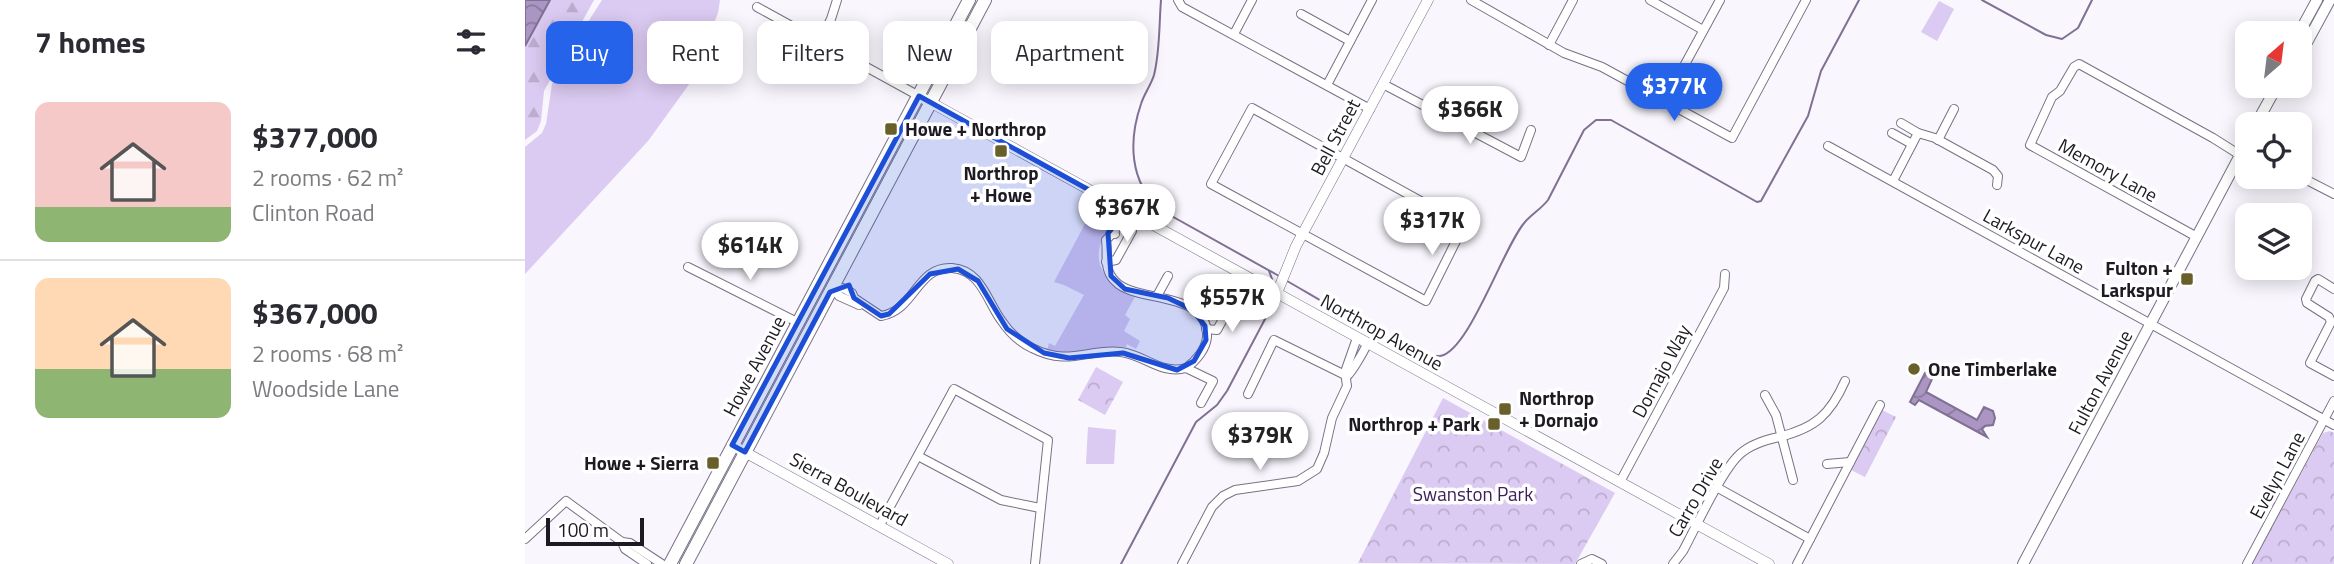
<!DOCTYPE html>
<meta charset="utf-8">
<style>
body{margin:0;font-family:"Titillium Web",sans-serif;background:#f7f7f7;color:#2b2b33;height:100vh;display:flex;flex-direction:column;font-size:26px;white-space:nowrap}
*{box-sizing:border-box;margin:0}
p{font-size:23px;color:#7c7c81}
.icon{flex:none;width:38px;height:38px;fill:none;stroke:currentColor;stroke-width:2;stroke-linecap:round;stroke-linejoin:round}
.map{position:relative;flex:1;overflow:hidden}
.panel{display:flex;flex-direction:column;background:#fff;width:525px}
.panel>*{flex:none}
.banner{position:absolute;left:21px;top:21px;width:665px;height:63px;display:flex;gap:14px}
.needle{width:46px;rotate:28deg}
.tools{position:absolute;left:1710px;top:21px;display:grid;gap:14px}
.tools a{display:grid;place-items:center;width:77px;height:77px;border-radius:14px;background:#fff;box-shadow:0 4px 18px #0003;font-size:35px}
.scale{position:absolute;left:21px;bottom:18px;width:98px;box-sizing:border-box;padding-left:7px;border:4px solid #1e1a22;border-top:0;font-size:19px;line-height:24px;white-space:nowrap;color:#1e1a22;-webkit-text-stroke:5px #fff;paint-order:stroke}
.price{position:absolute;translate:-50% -60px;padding:0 16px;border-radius:24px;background:#fff;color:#222;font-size:23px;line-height:46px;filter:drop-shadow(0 2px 4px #0008)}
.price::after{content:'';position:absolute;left:50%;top:42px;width:21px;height:16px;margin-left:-10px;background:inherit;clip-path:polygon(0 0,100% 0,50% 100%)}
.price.selected{background:#2563eb;color:#fff}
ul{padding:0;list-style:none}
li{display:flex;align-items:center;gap:21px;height:175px;padding:0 35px}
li+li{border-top:2px solid #e1e1e2}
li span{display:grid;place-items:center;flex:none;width:196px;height:140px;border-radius:14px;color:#555}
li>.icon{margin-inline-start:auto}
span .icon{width:84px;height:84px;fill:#fffc;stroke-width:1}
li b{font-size:30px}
h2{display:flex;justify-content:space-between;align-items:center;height:84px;padding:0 35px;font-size:30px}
.pill{padding:0 24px;border-radius:14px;background:#fff;box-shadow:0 4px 18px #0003;font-size:24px;line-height:63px}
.pill.selected{background:#2563eb;color:#fff}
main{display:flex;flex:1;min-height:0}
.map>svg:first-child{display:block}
</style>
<main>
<section class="panel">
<h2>7 homes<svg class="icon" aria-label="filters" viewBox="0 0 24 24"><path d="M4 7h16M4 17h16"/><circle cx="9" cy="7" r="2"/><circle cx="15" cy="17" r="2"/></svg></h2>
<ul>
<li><span style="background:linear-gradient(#f6c9c9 75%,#8fb573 0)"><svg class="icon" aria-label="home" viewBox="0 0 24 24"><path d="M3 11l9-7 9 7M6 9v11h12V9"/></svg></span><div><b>$377,000</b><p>2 rooms · 62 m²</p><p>Clinton Road</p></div></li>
<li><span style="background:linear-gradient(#ffd9b3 65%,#8fb573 0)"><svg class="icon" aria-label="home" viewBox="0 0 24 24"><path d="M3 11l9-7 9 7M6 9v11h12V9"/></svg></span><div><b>$367,000</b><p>2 rooms · 68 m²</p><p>Woodside Lane</p></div></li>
</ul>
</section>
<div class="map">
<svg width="1809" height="564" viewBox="0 0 1809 564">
<defs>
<pattern id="forest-firs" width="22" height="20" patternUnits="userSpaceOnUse" patternTransform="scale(1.75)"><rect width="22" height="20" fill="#dbcaf1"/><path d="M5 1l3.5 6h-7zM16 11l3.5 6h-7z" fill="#bcadce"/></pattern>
<pattern id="park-crowns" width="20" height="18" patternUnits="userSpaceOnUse" patternTransform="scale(1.75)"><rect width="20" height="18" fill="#dbcaf1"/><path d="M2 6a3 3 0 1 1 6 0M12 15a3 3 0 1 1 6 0" fill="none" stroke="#bcadce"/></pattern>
<pattern id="water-waves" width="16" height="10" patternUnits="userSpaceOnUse" patternTransform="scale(1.75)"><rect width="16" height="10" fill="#aa95c3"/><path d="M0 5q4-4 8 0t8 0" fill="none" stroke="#8a799e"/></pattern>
</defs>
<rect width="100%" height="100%" fill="#f9f6fe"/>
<g fill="#dbcaf1">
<polygon points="77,0 195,0 193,13 165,83 123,141 0,274 0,147 17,133 21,124 27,84 40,69 51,41"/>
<polygon points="1414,1 1429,9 1412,41 1396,32"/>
<path d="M570,205L590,216C586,226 578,236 575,246C568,272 590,288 611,295L600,315L605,319L599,331L615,341L611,349L602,344L601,347C570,345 555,357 522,350L524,343L530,346L559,295L539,285L529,282Z"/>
<polygon points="563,427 591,430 589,464 561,464"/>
</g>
<polygon fill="url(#forest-firs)" points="25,0 69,0 19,91 16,121 12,131 0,140 0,46"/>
<g fill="url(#park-crowns)">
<polygon points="571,367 598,382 580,415 553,400"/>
<polygon points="918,398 1090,493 1050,564 833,563"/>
<polygon points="1357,410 1371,417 1340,477 1326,470"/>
<polygon points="1805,431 1809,433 1809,564 1727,564 1798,433"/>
</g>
<g fill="url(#water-waves)" stroke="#807093" stroke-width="2">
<polygon points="0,0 25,0 0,46"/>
<polygon points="1400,373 1408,377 1401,392 1452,420 1459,407 1468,411 1470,418 1468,425 1460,426 1457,429 1462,437 1394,400 1390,405 1385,402"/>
</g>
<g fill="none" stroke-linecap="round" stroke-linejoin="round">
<g stroke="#807093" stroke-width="2">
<path d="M636,0C634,25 635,51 629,75C626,85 619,94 616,104C603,142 605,181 634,209L754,276"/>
<polyline points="1457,0 1521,35 1537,39 1553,28 1567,0"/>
<polyline points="744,271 747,279"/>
<path d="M762,281C789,296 890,359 915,356C944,352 979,245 1000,222C1007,214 1016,209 1023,200L1059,130L1071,120H1086L1232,202L1236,201L1283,116L1296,71L1334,0"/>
<polyline points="596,564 671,422 692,405 702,391 749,302"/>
</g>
<defs>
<g id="minor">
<polyline points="653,0 657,7 845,109"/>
<polyline points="946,0 1039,53 1077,67 1207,138 1281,0"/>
<polyline points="1125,0 1178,30"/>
<polyline points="232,7 394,96"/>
<polyline points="776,14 825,41"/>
<polyline points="709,34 727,0"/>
<polyline points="295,41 306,19 312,0"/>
<polyline points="1024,45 1048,0"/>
<polyline points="858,84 996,157 1006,130"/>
<polyline points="802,85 847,0"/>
<polyline points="1140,101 1195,0"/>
<polygon points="727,108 939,225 901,301 686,184"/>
<polyline points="1376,123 1393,133"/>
<polyline points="1367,133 1387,144"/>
<polyline points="1413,140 1429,109"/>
<polyline points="1303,146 1809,425"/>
<polyline points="1774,176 1809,194"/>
<polyline points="1368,181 1393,133 1410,138 1468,170 1473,176 1472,185"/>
<path d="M589,232L581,240C583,255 578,269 590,281C610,304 684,289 682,337C681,349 671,361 661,368"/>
<polyline points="590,234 589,232 602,211"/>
<polyline points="1672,237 1505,145 1527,97 1535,91 1549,67 1554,64 1688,138 1715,155"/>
<polyline points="581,262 591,260 607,231"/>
<polyline points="163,267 274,323"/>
<polyline points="308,288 314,296 334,305"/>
<polyline points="1809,289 1793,279 1790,281 1781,299 1782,303 1804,317 1806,322 1785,363 1809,376"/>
<path d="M312,290L318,288L327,293L329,298L356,316C391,310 391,266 427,268C456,270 462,301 476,320C484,332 494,342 507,348C544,367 563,348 596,352C620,355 636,375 661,368L688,381L676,403"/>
<polyline points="632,296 643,276"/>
<polyline points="681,329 692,330 709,299"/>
<path d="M822,376C827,372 839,351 842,344"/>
<polyline points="723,394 749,340 822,376"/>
<polyline points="1240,395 1251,415 1268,480"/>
<polyline points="393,456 476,500 515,508"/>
<polyline points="1302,464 1325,462"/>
<polyline points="1095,482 1199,288 1200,274"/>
<polyline points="1193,488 1285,539"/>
<polyline points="355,525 429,389 523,440 510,564"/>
<polyline points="0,539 41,501 97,542 105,543 137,564"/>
<polyline points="97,542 100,549 122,564"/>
<polyline points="657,564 687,507 698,496 710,490 773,481 792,469 799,453 807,418 822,386 820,372 832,338"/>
<polyline points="1056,564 1067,559 1077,564"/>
<path d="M1148,564L1158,551C1171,527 1197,470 1215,454C1226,444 1240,440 1254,437C1290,428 1305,415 1320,381"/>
<polyline points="1272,564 1355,405"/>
<polyline points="1722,564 1809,401"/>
</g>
<g id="tertiary">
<polyline points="394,96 1244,564"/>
<polyline points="752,293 771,246 903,0"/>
<polyline points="207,445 423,564"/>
</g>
<g id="secondary">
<polyline points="1774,33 1792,0"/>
<polyline points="1774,50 1780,46 1805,0"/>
<polyline points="1731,124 1752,86"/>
<polyline points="1498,564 1722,142"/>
</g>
<g id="primary">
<polyline points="145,564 444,0"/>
<polyline points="161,564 460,0"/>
</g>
</defs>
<use href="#minor" stroke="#797184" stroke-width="10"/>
<use href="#tertiary" stroke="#797184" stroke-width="11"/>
<use href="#secondary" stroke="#797184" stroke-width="12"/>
<use href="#primary" stroke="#797184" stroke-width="14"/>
<use href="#minor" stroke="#fff" stroke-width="8"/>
<use href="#tertiary" stroke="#fff" stroke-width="10"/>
<use href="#secondary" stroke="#fff" stroke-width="10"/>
<use href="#primary" stroke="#fff" stroke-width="12"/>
</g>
<path fill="#1d4ed8" fill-opacity="0.2" stroke="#1d4ed8" stroke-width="5" stroke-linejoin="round" d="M394,96L602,211L583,233L586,276L600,289L643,298L668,310L680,326L681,340L669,361L652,370L598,353L544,358L519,353L482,329L453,281L433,269L405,274L364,314L356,316L329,298L324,285L305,292L220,452L207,445Z"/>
<g fill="#695f2b" stroke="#fff" stroke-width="2.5">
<rect x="359" y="122" width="14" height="14" rx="3.5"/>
<rect x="469" y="144" width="14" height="14" rx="3.5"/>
<rect x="1655" y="272" width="14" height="14" rx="3.5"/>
<circle cx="1389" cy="369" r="7"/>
<rect x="973" y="402" width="14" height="14" rx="3.5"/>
<rect x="962" y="417" width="14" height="14" rx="3.5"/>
<rect x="181" y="456" width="14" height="14" rx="3.5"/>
</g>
<g text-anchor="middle" stroke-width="7" stroke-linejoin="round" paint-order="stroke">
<g font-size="19" font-weight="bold" fill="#1e1a22" stroke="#fff" text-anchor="start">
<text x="380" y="136">Howe + Northrop</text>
<text x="476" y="180" text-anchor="middle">Northrop<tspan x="476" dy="22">+ Howe</tspan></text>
<text x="1648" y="275" text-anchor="end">Fulton +<tspan x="1648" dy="22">Larkspur</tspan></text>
<text x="1403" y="376">One Timberlake</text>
<text x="994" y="405">Northrop<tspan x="994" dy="22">+ Dornajo</tspan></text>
<text x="955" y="431" text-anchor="end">Northrop + Park</text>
<text x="174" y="470" text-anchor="end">Howe + Sierra</text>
</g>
<g font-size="19" fill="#1e1a22" stroke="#fff">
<text transform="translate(810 137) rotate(-62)" y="7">Bell Street</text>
<text transform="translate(1583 170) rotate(29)" y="7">Memory Lane</text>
<text transform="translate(1509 241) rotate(29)" y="7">Larkspur Lane</text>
<text transform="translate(857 332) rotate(29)" y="7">Northrop Avenue</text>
<text transform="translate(229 366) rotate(-62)" y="7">Howe Avenue</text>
<text transform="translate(1136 371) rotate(-62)" y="7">Dornajo Way</text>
<text transform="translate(1575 382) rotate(-62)" y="7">Fulton Avenue</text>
<text transform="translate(1752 475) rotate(-62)" y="7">Evelyn Lane</text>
<text transform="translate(324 489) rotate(29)" y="7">Sierra Boulevard</text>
<text transform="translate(1170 497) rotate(-60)" y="7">Carro Drive</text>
</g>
<g font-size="19" fill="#3e2059" stroke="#fff">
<text x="948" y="501">Swanston Park</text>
</g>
</g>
</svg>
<div class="tools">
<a><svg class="needle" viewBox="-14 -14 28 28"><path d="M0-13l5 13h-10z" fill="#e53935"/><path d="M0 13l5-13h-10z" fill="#7c7c81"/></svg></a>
<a><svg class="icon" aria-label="locate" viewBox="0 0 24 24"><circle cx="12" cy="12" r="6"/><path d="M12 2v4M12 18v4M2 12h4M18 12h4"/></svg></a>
<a><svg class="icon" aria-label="layers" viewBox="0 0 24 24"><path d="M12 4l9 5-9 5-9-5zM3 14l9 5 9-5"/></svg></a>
</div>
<div class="scale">100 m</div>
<b class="price selected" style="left:1149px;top:123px">$377K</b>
<b class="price" style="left:945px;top:146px">$366K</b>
<b class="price" style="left:602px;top:244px">$367K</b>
<b class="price" style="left:907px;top:257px">$317K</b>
<b class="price" style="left:225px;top:282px">$614K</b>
<b class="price" style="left:707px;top:334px">$557K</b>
<b class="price" style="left:735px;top:472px">$379K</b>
<div class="banner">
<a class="pill selected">Buy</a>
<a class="pill">Rent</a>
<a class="pill">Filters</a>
<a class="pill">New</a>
<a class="pill">Apartment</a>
</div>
</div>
</main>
